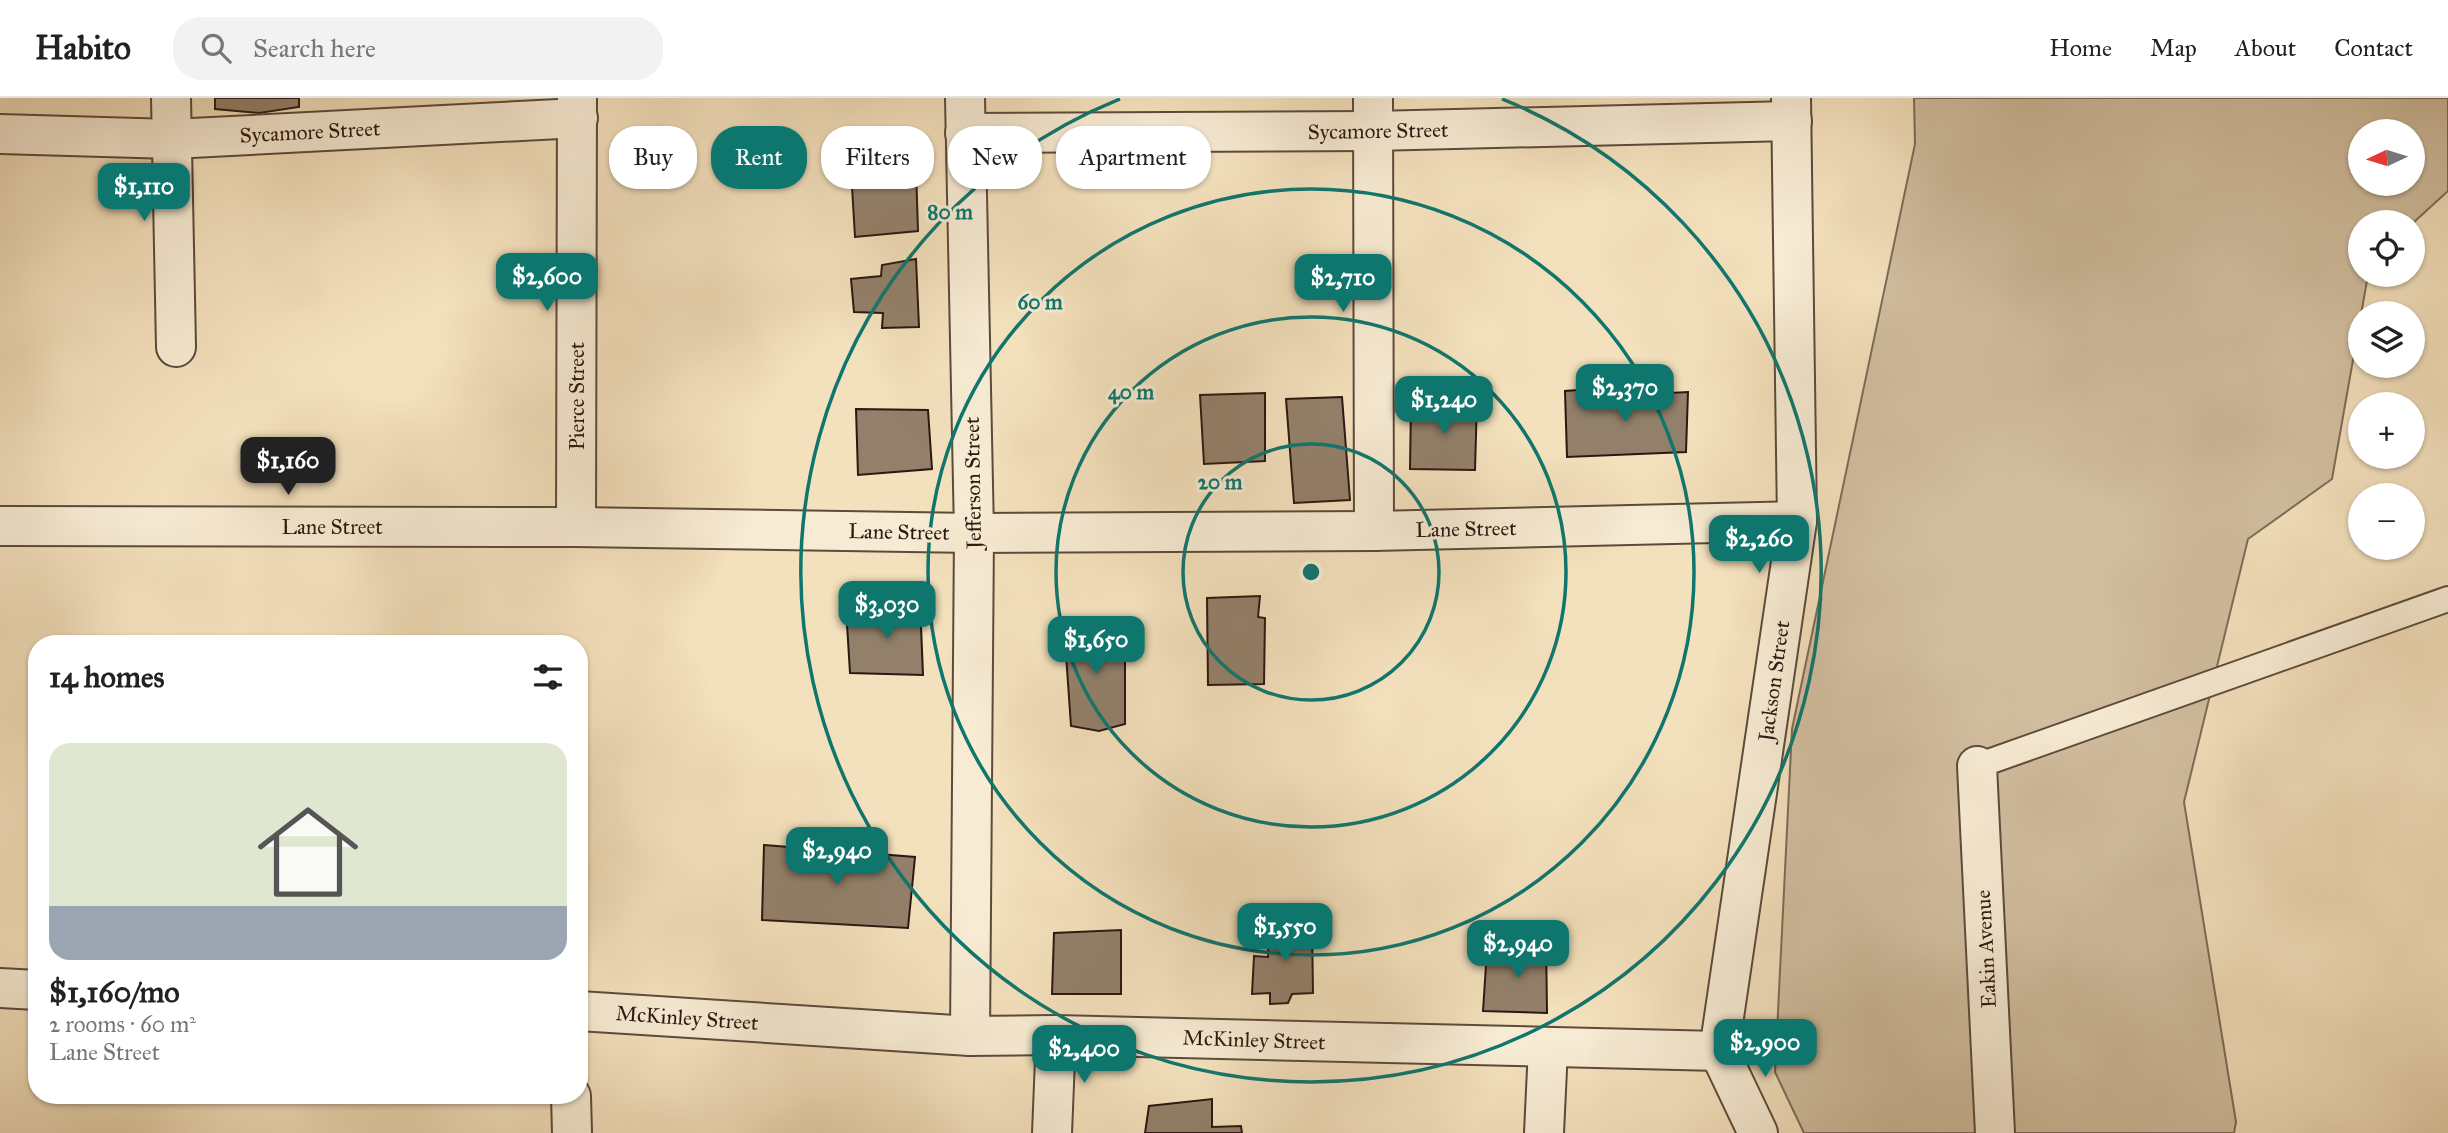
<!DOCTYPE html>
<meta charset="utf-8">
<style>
body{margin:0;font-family:"IM FELL Great Primer",serif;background:#f2f2f2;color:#222;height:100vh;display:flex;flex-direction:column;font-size:26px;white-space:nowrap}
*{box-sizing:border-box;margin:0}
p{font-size:23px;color:#767676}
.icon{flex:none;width:38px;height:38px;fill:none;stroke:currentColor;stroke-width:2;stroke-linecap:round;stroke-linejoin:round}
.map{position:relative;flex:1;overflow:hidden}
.side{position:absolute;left:28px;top:537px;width:560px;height:469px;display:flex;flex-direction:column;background:#fff;border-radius:28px;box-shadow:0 2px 5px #0004}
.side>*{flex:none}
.guide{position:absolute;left:609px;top:28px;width:665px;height:63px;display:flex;gap:14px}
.needle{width:46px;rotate:266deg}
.buttons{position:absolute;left:2348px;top:21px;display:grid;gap:14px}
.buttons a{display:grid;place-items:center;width:77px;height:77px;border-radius:50%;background:#fff;box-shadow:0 2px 5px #0004;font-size:35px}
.price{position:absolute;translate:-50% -60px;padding:0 16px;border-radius:14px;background:#0f766e;color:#fff;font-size:23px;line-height:46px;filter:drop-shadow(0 2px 4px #0008)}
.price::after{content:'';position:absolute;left:50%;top:42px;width:21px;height:16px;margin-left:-10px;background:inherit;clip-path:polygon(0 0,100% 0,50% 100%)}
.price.current{background:#222;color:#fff}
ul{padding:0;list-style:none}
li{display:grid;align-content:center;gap:14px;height:371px;padding:0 21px}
li span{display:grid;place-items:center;height:217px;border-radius:21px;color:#555}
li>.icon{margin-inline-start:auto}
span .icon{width:126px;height:126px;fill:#fffc;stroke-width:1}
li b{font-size:30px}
h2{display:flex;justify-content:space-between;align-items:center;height:84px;padding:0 21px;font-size:30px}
.tag{padding:0 24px;border-radius:28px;background:#fff;box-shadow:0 2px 5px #0004;font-size:24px;line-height:63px}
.tag.current{background:#0f766e;color:#fff}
header{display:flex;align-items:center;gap:42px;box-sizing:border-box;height:98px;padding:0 35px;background:#fff;border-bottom:2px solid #e0e0e0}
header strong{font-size:33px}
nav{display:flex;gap:38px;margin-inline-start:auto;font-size:24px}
.search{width:490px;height:63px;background:#f2f2f2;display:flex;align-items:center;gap:18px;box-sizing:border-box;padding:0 24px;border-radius:28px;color:#767676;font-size:26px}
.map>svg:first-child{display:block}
</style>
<header>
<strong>Habito</strong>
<div class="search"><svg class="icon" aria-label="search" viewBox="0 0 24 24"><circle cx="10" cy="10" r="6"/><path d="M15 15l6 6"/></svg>Search here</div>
<nav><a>Home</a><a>Map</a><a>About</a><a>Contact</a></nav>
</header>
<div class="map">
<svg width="2448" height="1035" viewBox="0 0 2448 1035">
<rect width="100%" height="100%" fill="#f3e0bc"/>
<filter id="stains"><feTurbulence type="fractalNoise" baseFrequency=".00286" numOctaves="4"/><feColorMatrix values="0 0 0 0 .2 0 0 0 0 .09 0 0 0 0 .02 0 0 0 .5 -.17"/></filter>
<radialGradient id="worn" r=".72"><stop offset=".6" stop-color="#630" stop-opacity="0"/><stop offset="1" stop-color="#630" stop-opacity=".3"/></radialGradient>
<path fill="#d1be9f" stroke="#7e6b58" stroke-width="2" fill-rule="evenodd" d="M1914,0H2448V93L2413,125L2361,124V177H2368L2332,381L2248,441L2184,704L2236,1024L2234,1035H1804L1775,974L1792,631L1915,46ZM2361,33H2413V86H2361Z"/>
<g fill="#93806a" stroke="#2a1811" stroke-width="2">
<polygon points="215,0 299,0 299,9 259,15 215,11"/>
<polygon points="916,71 918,133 855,139 851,72"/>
<polygon points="916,161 919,229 882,230 883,215 854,214 851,181 881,178 882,167"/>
<polygon points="1591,291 1593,299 1688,294 1686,354 1567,359 1565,293"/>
<polygon points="1265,295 1265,363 1204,366 1200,297"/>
<polygon points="1342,299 1350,402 1294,405 1286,301"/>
<polygon points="1477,302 1475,372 1410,371 1411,307"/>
<polygon points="856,311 928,312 932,371 858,377"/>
<polygon points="1260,498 1258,519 1265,520 1264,586 1208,587 1207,500"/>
<polygon points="920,504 923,577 850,575 847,526 864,527 867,507"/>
<polygon points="1064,528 1125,528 1125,626 1099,633 1071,628"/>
<polygon points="764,747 915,759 908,830 762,822"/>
<polygon points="1269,826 1312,826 1313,895 1292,896 1288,905 1270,906 1270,895 1252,896 1254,858 1268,859"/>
<polygon points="1121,832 1121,896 1052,896 1054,835"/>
<polygon points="1546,841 1547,915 1483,913 1486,867 1503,865 1501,847"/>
<polygon points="1212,1001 1212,1029 1241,1028 1242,1035 1145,1035 1149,1008"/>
</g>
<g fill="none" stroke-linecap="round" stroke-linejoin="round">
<defs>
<polyline id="service" points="1977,668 2448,501"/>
<g id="minor">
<polyline points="171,0 176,249"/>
<polyline points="965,0 974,435 970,938"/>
<polyline points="1373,0 1374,433"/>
<polyline points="965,35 1373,33 1792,23"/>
<polyline points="0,36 172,41 578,20"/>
<polyline points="0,428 576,429 974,435 1374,433 1797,423"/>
<polyline points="576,429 577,0"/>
<polyline points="1977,668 1995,1035"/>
<polyline points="0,890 37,892"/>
<polyline points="579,913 970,938 1056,937 1719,953"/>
<polyline points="1719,953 1797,423 1791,0"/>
<polyline points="1719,953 1758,1035"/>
<polyline points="571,998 572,1035"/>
<polyline points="1052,1035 1056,937"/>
<polyline points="1544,1035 1548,950"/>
</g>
</defs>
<use href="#service" stroke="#5c4a3c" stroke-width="28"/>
<use href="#minor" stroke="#5c4a3c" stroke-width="42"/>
<use href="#service" stroke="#f7ebd3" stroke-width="24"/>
<use href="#minor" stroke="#f7ebd3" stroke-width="38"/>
</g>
<g fill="none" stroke="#0f766e" stroke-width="3.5">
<circle cx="1311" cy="474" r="128"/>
<circle cx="1311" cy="474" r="255"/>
<circle cx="1311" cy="474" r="383"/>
<path d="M1502 1A510 510 0 1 1 1120 1"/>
</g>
<g text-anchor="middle" stroke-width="6" stroke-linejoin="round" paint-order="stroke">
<g font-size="21" fill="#2a1811" stroke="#f7ebd3">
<text transform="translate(1378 33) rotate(-1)" y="7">Sycamore Street</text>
<text transform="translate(310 34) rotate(-3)" y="7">Sycamore Street</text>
<text transform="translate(577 298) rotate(-90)" y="7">Pierce Street</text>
<text transform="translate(973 385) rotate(-91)" y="7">Jefferson Street</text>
<text x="332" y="436">Lane Street</text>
<text transform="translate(1466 431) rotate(-1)" y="7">Lane Street</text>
<text transform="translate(899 434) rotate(1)" y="7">Lane Street</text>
<text transform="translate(1774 583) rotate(-82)" y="7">Jackson Street</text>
<text transform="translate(1986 851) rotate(-93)" y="7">Eakin Avenue</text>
<text transform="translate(687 920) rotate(4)" y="7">McKinley Street</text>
<text transform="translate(1254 942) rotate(2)" y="7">McKinley Street</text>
</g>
</g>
<circle cx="1311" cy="474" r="10" fill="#0f766e" stroke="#f7ebd3" stroke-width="3.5"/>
<g font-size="21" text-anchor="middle" font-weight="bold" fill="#0f766e" stroke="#f7ebd3" stroke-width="6" stroke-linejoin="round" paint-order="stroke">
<text x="950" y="121">80 m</text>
<text x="1040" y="211">60 m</text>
<text x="1131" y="301">40 m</text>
<text x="1220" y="391">20 m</text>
</g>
<rect width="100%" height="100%" filter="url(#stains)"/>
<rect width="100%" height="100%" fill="url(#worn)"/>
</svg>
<div class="buttons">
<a><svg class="needle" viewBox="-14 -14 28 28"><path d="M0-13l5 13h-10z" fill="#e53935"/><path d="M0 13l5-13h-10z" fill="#767676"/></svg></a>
<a><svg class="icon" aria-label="locate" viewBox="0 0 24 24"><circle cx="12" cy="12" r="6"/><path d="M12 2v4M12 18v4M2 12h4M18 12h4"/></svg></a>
<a><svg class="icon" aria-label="layers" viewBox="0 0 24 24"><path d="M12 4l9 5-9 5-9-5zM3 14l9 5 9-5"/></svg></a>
<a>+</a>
<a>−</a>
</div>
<b class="price" style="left:144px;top:125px">$1,110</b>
<b class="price" style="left:547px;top:215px">$2,600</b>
<b class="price" style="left:1343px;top:216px">$2,710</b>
<b class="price" style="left:1625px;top:326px">$2,370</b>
<b class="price" style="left:1444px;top:338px">$1,240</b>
<b class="price current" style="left:288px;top:399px">$1,160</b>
<b class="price" style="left:1759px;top:477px">$2,260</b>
<b class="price" style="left:887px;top:543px">$3,030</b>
<b class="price" style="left:1096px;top:578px">$1,650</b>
<b class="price" style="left:837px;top:789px">$2,940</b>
<b class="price" style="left:1285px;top:865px">$1,550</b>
<b class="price" style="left:1518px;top:882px">$2,940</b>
<b class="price" style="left:1765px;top:981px">$2,900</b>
<b class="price" style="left:1084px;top:987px">$2,400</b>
<div class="guide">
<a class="tag">Buy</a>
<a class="tag current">Rent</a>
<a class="tag">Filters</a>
<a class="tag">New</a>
<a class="tag">Apartment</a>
</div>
<section class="side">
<h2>14 homes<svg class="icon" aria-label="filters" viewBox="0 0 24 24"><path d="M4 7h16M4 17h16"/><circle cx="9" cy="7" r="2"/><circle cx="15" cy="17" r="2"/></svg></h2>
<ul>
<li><span style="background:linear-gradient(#dfe7d0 75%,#9aa5b1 0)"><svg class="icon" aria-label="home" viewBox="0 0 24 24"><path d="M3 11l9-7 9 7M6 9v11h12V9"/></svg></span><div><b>$1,160/mo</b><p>2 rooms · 60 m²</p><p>Lane Street</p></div></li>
</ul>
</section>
</div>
